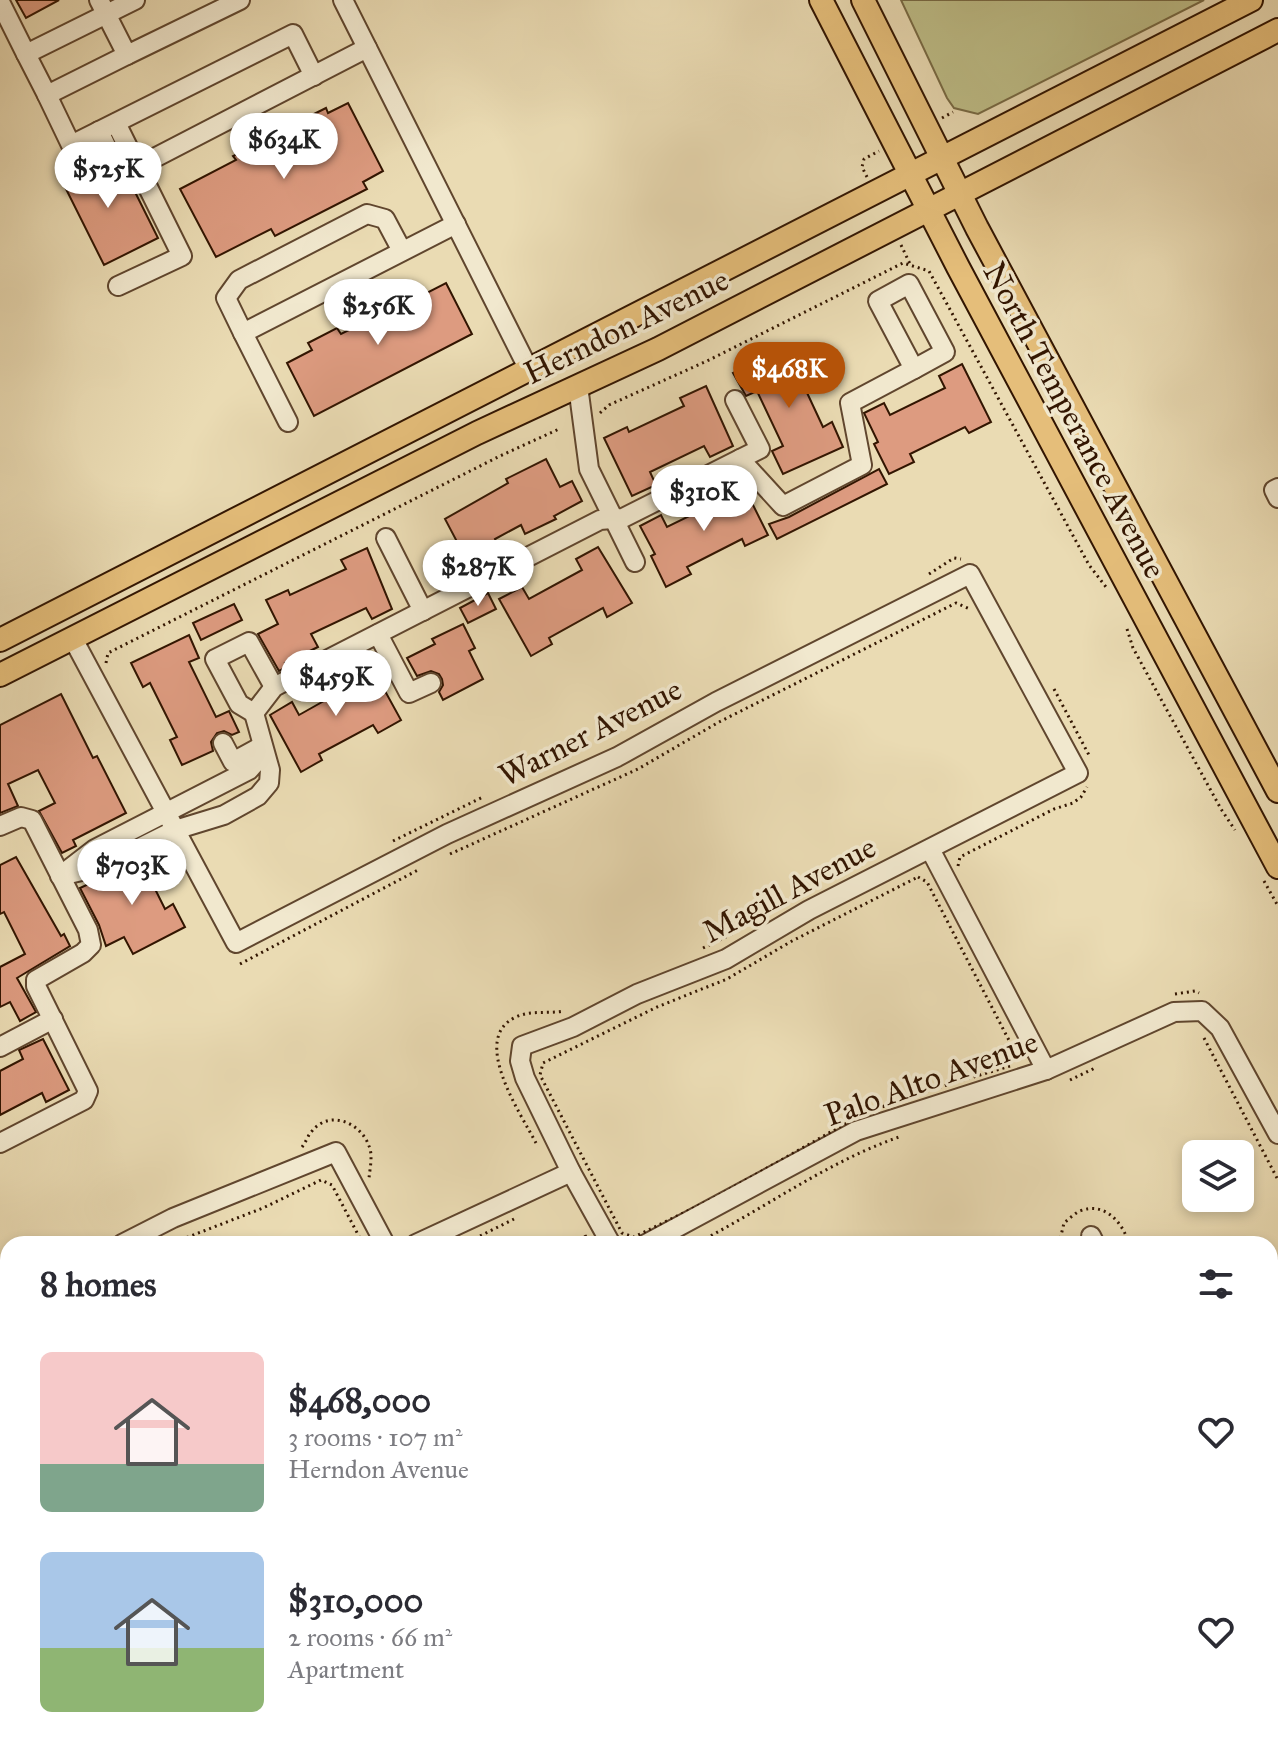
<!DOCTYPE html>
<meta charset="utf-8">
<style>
body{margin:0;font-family:"IM FELL Great Primer",serif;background:#f2f2f3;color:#2b2b33;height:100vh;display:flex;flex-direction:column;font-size:30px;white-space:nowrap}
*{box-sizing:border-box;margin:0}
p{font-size:26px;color:#7c7c81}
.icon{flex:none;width:44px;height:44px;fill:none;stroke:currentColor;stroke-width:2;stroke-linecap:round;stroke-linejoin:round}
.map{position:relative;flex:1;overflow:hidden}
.details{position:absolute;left:0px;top:1236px;width:1278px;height:514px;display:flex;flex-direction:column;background:#fff;border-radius:24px 24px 0 0;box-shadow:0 4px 12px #0003}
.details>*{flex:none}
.fabs{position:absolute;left:1182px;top:1140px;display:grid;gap:16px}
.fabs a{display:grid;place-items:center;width:72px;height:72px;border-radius:12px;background:#fff;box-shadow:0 4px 12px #0003;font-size:40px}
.price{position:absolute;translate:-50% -68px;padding:0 18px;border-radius:28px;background:#fff;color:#222;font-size:26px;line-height:52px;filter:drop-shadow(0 2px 4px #0008)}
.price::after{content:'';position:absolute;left:50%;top:48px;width:24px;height:18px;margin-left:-12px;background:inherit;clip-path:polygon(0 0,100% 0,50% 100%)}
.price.active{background:#b45309;color:#fff}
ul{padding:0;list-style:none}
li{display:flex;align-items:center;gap:24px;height:200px;padding:0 40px}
li span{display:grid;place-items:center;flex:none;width:224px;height:160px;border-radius:12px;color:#555}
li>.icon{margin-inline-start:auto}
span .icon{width:96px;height:96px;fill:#fffc;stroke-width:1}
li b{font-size:34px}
h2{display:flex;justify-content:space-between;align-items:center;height:96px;padding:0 40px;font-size:34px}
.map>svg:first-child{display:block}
</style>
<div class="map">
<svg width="1278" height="1749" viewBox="0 0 1278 1749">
<rect width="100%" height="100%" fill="#eadbb3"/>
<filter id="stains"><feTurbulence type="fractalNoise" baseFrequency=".0025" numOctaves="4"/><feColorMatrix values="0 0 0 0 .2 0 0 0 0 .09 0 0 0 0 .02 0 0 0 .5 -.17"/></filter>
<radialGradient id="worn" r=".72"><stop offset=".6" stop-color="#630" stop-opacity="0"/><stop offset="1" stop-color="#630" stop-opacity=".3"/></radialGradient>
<polygon fill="#bebe88" stroke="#786a44" stroke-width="2" points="901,0 1204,0 978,114 954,108 947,98"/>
<g fill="#dd9b80" stroke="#321501" stroke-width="2">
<polygon points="16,0 59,0 26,18"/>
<polygon points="348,103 383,171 363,182 367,189 275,236 271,229 216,257 180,189 236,160 233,156 265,140 273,154 302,139 294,124 326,108 328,113"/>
<polygon points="97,156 104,161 105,168 109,174 128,178 158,238 104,265 59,175"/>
<polygon points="446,283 472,334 314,416 287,363 312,350 308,343 337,328 341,334 391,309 387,302 416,288 421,296"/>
<polygon points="791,346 800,365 795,367 823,427 832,422 843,447 783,474 772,451 783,446 757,391 746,396 733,373"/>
<polygon points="962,364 991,422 969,433 965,427 910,454 914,462 889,474 874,444 878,442 864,413 884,403 890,415 945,388 939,376"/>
<polygon points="706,386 733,446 710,457 704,446 650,472 656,485 632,496 604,438 627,427 629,432 684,406 680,398"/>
<polygon points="546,459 560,487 572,481 582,501 554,516 556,519 525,534 521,525 495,539 497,544 484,551 481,546 464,555 445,519 508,483 506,479"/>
<polygon points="879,469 887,484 777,539 769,524 789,517"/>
<polygon points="739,477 768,535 745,546 742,539 687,567 691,574 666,587 651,556 655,554 640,526 661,515 667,527 722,500 716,488"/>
<polygon points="598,547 632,603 607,617 603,608 549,638 552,644 531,656 499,599 522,587 529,599 582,570 576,559"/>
<polygon points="367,548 392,609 372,619 366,608 311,634 318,647 285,663 287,667 279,671 258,634 278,624 266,600 288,590 290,595 346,569 341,560"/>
<polygon points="488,593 496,609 468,623 460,608"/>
<polygon points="234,604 242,620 201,640 193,623"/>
<polygon points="463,624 475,648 469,651 483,679 443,700 439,692 443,685 442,679 439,674 431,671 417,676 407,658 435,644 432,639"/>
<polygon points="189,635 199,658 189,662 216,717 229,711 239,732 232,735 224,731 217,733 211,742 213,751 182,765 170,740 177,737 150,683 143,687 131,663"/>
<polygon points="369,662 401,720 378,733 373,725 319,754 322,760 301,772 270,715 292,702 299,715 352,685 347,674"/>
<polygon points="61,694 93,758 97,756 126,813 73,840 76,846 62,853 39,811 55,803 38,770 8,784 18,806 0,813 0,725"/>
<polygon points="149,856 160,879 152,883 165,909 173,904 185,927 133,954 124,937 106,946 99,925 80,888"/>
<polygon points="16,857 61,936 64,934 70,946 17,978 36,1012 20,1021 10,1002 0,1007 0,967 25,954 4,912 0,914 0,865"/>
<polygon points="43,1039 69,1090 46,1102 42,1093 0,1115 0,1071 23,1059 19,1050"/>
</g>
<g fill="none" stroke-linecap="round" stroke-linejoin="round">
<defs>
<g id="minor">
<polyline points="99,0 127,55 240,0"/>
<polyline points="343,0 528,368"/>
<polyline points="0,2 26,54 135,0"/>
<polyline points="26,54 47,95 127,55"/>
<polyline points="47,95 71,145 293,34 314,76"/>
<polyline points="116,123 182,256 118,286"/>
<polyline points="99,131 108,150"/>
<polyline points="116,164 137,167 367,48"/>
<polygon points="909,284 945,352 914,369 878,301"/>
<polyline points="243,333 226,298 239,280 367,214 385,219 402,251"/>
<polyline points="578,386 589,469 635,562"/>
<polyline points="735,400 760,449 740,459"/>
<polyline points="288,422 243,333 456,224"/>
<polyline points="1278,488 1274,490 1278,498"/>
<polyline points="386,538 423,611"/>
<polyline points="378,634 409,693 431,683"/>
<polyline points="72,637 236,943 447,834 617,757 716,702 970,574 1078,773 809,910 726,959 637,994 573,1027 522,1046 520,1061 525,1078 571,1172 611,1244"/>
<polyline points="254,713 239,704 215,659 249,642 274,687"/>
<polyline points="223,743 233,762 262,746"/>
<polyline points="264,753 249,770 95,849 60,876 103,866 175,830 224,815 258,796 269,783 270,770 254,713 274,687 600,520 623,518 740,459 783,506 862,465 850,403 914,369"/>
<polyline points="0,826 21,817 32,820 88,930 91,945 83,953 36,980 36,986 88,1091 84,1100 0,1143"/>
<polyline points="930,849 1046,1070"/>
<polyline points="0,1047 53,1019"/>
<polyline points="1091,1236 1095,1244"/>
<polyline points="122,1244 173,1218 336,1152 385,1244"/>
<polyline points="416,1244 571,1172"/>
<polyline points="646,1244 856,1131 1046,1070 1174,1012 1202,1011 1220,1028 1278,1134"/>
<polyline points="1270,1283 1278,1279"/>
<polyline points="0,1306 8,1302"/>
<polyline points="1270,1491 1278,1487"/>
<polyline points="1270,1687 1278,1703"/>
<polyline points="639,1742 643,1749"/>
<polyline points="143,1749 153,1742"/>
<polyline points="560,1749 574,1742"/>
<polyline points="799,1749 813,1742"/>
</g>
<g id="major">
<polyline points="821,0 958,267 1278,867"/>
<polyline points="863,0 977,228 1278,791"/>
<polyline points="0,640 1251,0"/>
<polyline points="0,675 477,433 658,349 1278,30"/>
</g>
</defs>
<use href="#minor" stroke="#60462e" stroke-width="22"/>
<use href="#major" stroke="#321501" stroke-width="26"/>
<g stroke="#321501" stroke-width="3" stroke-dasharray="2 4" stroke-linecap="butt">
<polyline points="942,118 953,112"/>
<polyline points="867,177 862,167 864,159 879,151"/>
<polyline points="901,245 911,266"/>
<polyline points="600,413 609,405 707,361 903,263 929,271 1089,565 1106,587"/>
<polyline points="929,574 954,558 961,559"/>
<polyline points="1127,629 1133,648 1221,809 1235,830"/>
<polyline points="106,663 108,653 500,456 559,429"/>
<polyline points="1054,689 1090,757"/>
<polyline points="393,841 483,797"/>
<polyline points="450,854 638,769 719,722 956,603 970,609"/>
<polyline points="958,866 960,857 1054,809 1073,803 1081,797 1087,787"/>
<polygon points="918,877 927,882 1014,1050 1010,1066 907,1097 859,1116 714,1198 634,1237 622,1233 540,1075 543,1063 657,1007 727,979 792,941"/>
<polyline points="1264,881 1278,906"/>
<polyline points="703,948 732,934"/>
<polyline points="240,964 418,870"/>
<polyline points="1175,994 1195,991 1199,993"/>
<polyline points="1204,1038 1278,1180"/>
<polyline points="1070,1080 1095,1068"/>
<path d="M536,1143C521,1114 469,1038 516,1017C531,1010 548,1014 564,1011"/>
<path d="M302,1147C306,1142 308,1135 312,1131C330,1109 361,1123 369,1146C373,1155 370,1168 369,1178"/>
<polyline points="585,1235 589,1244"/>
<polyline points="93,1244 108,1237"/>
<polyline points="170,1244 263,1208 321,1180 332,1185 363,1244"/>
<polyline points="464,1244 514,1219"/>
<path d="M695,1244C764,1209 827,1162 899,1137"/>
<path d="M1059,1244L1064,1223C1069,1219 1075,1213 1080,1211C1105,1201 1123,1223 1129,1244"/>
<polyline points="1270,1262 1278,1258"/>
<polyline points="0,1328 8,1324"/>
<polyline points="1270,1513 1278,1509"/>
<polyline points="1270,1649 1278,1665"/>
<polyline points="663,1742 667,1749"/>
<polyline points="110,1749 125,1742"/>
<polyline points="765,1749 778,1742"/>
</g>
<use href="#minor" stroke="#f1e8ce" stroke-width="18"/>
<use href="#major" stroke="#e5be7a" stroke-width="22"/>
</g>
<g text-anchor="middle" stroke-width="7" stroke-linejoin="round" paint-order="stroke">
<g font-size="32" fill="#321501" stroke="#f1e8ce">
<text transform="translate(626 326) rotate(-26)" y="11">Herndon Avenue</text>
<text transform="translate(1075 420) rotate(62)" y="11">North Temperance Avenue</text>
<text transform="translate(590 732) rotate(-27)" y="11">Warner Avenue</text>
<text transform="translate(789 889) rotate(-28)" y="11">Magill Avenue</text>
<text transform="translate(931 1078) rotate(-20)" y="11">Palo Alto Avenue</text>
</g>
</g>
<rect width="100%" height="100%" filter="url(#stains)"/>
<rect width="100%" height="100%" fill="url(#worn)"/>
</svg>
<div class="fabs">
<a><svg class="icon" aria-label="layers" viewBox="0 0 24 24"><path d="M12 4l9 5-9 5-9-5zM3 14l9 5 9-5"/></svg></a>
</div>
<b class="price" style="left:284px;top:181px">$634K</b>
<b class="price" style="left:108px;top:210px">$525K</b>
<b class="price" style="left:378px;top:347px">$256K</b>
<b class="price active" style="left:789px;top:410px">$468K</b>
<b class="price" style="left:704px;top:533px">$310K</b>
<b class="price" style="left:478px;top:608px">$287K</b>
<b class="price" style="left:336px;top:718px">$459K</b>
<b class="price" style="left:132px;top:907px">$703K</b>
<section class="details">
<h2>8 homes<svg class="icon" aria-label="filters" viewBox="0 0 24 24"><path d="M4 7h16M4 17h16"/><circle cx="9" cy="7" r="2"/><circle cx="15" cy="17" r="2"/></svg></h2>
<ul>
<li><span style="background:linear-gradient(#f6c9c9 70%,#7fa58c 0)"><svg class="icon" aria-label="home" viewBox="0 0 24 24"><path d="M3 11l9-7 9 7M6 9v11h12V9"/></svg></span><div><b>$468,000</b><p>3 rooms · 107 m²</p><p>Herndon Avenue</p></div><svg class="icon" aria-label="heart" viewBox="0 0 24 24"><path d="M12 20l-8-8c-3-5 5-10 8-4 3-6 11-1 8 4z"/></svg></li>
<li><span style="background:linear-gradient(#a9c7e8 60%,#8fb573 0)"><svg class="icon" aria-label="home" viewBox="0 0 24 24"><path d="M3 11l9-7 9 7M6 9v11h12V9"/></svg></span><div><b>$310,000</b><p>2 rooms · 66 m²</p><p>Apartment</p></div><svg class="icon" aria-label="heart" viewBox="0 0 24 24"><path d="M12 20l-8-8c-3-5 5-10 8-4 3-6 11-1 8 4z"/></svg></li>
</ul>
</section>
</div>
